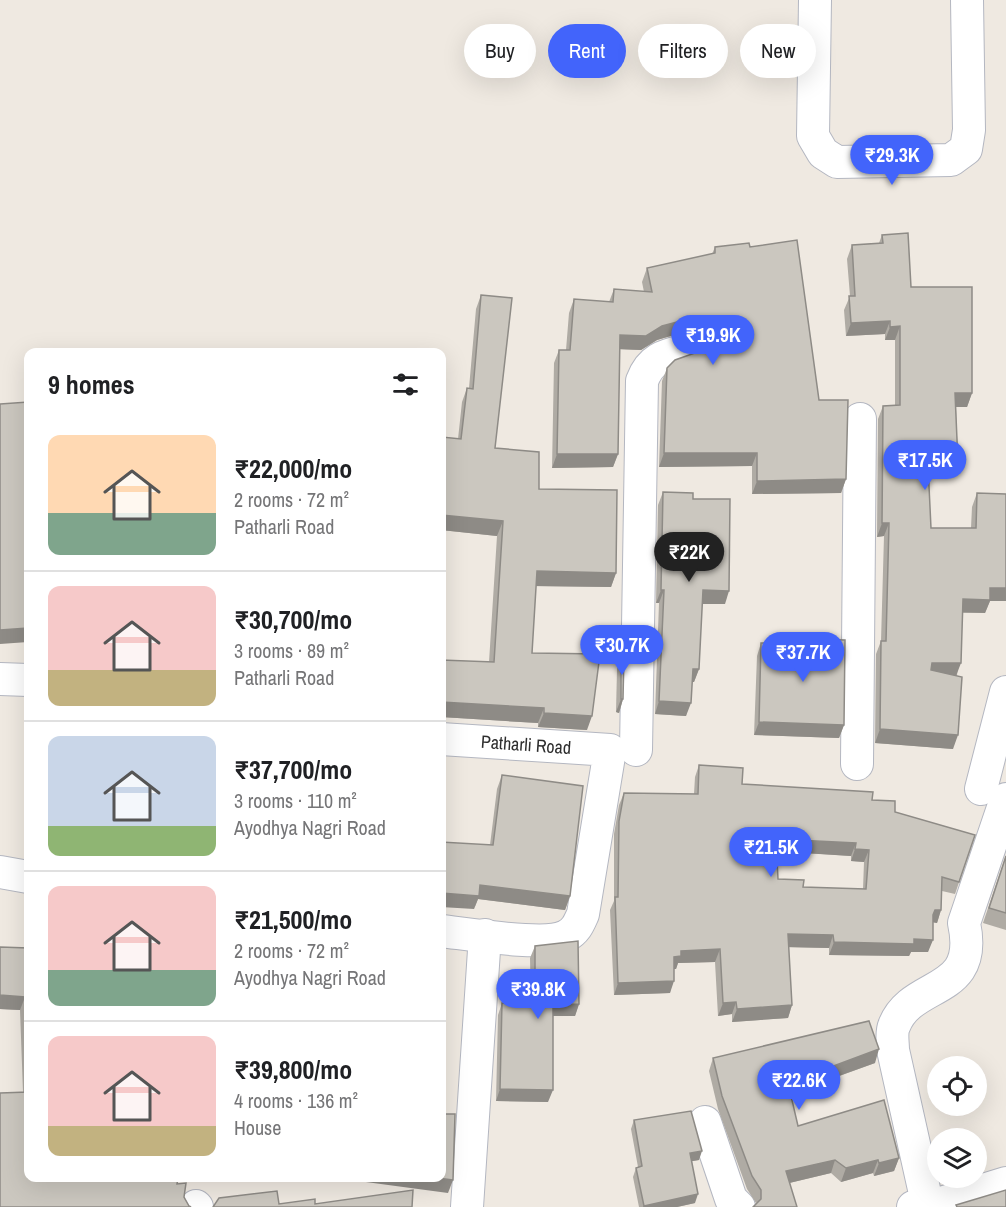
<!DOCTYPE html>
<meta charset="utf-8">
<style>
body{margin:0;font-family:"Archivo Narrow",sans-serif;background:#f6f6f6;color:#202124;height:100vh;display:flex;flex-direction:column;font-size:22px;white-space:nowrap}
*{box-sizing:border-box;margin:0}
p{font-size:20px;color:#757577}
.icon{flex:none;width:33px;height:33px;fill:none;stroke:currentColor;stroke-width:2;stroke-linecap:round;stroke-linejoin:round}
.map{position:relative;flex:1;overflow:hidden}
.details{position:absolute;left:24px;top:348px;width:422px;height:834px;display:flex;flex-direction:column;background:#fff;border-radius:12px;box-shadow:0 6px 24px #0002}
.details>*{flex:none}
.hud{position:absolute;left:464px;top:24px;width:452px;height:54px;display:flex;gap:12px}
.buttons{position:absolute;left:927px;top:1056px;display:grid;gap:12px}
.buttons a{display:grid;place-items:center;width:60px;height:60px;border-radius:50%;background:#fff;box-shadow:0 6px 24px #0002;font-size:30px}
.price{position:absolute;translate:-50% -51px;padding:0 14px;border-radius:21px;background:#4264fb;color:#fff;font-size:20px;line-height:39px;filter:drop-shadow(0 2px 3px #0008)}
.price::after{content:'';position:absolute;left:50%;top:36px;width:18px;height:14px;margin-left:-9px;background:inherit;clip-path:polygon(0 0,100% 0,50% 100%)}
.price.on{background:#222;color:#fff}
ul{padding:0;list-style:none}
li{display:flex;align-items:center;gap:18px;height:150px;padding:0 24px}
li+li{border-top:2px solid #e0e0e0}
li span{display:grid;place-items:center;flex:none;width:168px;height:120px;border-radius:12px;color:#555}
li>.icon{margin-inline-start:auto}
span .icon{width:72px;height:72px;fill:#fffc;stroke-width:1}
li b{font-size:26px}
h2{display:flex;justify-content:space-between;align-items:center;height:72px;padding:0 24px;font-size:26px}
.chip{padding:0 21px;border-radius:27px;background:#fff;box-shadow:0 6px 24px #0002;font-size:21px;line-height:54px}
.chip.on{background:#4264fb;color:#fff}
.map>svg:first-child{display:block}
</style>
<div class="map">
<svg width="1006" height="1207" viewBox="0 0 1006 1207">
<rect width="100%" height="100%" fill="#efe9e1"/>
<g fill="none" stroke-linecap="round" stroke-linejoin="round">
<defs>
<g id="minor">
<polyline points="815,0 813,136 823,153 837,162 951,160 966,149 969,130 967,0"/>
<polyline points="0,679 28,680"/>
<path d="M441,739L610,750L583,914C579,923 576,931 566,936C546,947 468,934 441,931"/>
<path d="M636,750L642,381C652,354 670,355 695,348"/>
<polyline points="857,764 860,419"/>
<polyline points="981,789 1006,692"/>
<polyline points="0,872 28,877"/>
<polyline points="705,1122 731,1199 739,1207"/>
<polyline points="196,1206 197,1207"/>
<polyline points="467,1207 485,935"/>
<polyline points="913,1207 928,1207 1006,1183"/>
<path d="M928,1207L893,1050C893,1043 891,1033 894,1026C912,979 980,997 964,923L1006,799"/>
</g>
</defs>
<use href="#minor" stroke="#b4b7c1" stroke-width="34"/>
<use href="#minor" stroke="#fff" stroke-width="32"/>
</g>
<g fill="#afaba4" fill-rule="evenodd">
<polygon points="882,235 972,393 967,407 956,407 958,463 954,476 928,478 931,528 971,528 972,507 977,493 990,601 985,613 962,613 957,676 953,749 875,743 876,654 881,641 884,536 877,537 878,419 883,406 895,405 895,340 885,340 885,334 846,336 844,310 850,296 847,259 852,245 879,243"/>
<polygon points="715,247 750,247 819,400 846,479 841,493 752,494 752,466 659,467 662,381 667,368 712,347 712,343 707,335 699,331 691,330 657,340 641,350 619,349 618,454 613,467 552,468 554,363 559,350 566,350 569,313 574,299 609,302 614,289 644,292 642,282 647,268 712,254"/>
<polygon points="481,295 495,448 539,489 616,573 611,587 536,586 532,653 587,730 538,727 538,723 441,717 441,660 489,662 497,536 441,530 441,441 442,437 458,439 462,402 467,388 469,388 476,309"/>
<polygon points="663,492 693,499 725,604 702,604 699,669 694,682 692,682 686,716 655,714 659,603 656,603 658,505"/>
<polygon points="810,639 844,725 839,738 754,735 757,656 761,643 808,644"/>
<polygon points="621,656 623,699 619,713 616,712 617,669"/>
<path d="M699,765L742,784L872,800L895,812L975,835L955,894L942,891L941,910L937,923L933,922L928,952H911L909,956L829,955V948L788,947L792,1005L788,1018L732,1022V1014L718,1016L715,962L678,963L676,969H674L670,993L614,995L610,910L614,901V834L619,805L624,793L694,794L695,777ZM776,851L851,856V861L864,862L863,889L803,887L778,879Z"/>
<polygon points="502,775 570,896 565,910 478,899 474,909 490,845 497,789"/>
<polygon points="1006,855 1006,930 983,923"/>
<polygon points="535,946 579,1004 575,1016 553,1016 548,1102 496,1101 498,1015 502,1003 531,1003 530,958"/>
<polygon points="0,947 28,948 28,1178 178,1178 177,1184 186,1183 184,1197 189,1206 191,1207 0,1207 0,1093 23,1092 20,1010 0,1009"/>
<polygon points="713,1058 875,1063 790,1094 798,1126 899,1158 894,1171 874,1176 873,1173 841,1182 831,1173 789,1183 756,1203 747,1189 718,1109 709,1071"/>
<polygon points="634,1120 699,1160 692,1161 695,1203 677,1207 639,1207 633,1177 636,1168 638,1167 631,1129"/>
</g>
<g fill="#8e8b86">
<polygon points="696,317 704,317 699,331 691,330 657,340 641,350 615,349 620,335"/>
<polygon points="890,321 885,334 846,336 851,323"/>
<polygon points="900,326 895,340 885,340 890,327"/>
<polygon points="955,393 972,393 967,407 950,407"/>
<polygon points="664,453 757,453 752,466 659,467"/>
<polygon points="557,454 618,454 613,467 552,468"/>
<polygon points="958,463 954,476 923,478 928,465"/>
<polygon points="846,479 841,493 752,494 757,481"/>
<polygon points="441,515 503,521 497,536 441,530"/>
<polygon points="882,523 889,523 884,536 877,537"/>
<polygon points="537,571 616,573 611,587 531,586"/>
<polygon points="990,588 1006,588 1006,601 990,601 985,613 958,612 963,599"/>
<polygon points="661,590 664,590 659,603 656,603"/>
<polygon points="703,590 729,591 725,604 698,604"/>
<polygon points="28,628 28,642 0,644 0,630"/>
<polygon points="932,663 961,663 956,676 927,677"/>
<polygon points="693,669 699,669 694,682 688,682"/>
<polygon points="621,699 623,699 619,713 616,712"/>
<polygon points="659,701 691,703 686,716 655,714"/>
<polygon points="441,702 544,708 538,723 441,717"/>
<polygon points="544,713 592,716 587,730 538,727"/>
<polygon points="759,722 844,725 839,738 754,735"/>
<polygon points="880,729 958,735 953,749 875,743"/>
<polygon points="776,839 856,843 851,856 771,851"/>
<polygon points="855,849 869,850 864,862 851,861"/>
<polygon points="480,885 570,896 565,910 478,899 474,909 441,907 441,893"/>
<polygon points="935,910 941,910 937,923 931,922"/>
<polygon points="788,934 833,935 829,948 783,947"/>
<polygon points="914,939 933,940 928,952 911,952 909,956 829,955 834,942"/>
<polygon points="720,949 715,962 678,963 676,969 669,969 674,957 681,951"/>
<polygon points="674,981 670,993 614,995 618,983"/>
<polygon points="0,995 25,997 20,1010 0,1009"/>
<polygon points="736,1002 732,1014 718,1016 723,1003"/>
<polygon points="579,1004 575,1016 549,1016 553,1005"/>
<polygon points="792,1005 788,1018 732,1022 737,1009"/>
<polygon points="879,1049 875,1063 783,1096 788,1083"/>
<polygon points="500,1089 553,1090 548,1102 496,1101"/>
<polygon points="702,1151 699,1160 687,1162 690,1153"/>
<polygon points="899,1158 894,1171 874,1176 879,1163"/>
<polygon points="835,1160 831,1173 781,1185 786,1171"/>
<polygon points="878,1160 873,1173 841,1182 846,1168"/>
<polygon points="336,1178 437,1178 453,1180 448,1193"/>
<polygon points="698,1194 695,1203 677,1207 643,1207 644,1206"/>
</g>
<g fill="#cbc7bf" stroke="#8e8b86" stroke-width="1.5" fill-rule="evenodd">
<polygon points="908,233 911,287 972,287 972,393 955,393 958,463 928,465 931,528 976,528 977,493 1006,494 1006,588 990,588 990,600 963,599 961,663 932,663 931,670 962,677 958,735 880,729 881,641 886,641 889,523 882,523 883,406 900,405 900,326 890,327 890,321 851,323 849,296 855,296 852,245 883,243 882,235"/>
<polygon points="797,240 819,400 848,400 846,479 757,481 757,453 664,453 667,368 675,360 712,347 717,338 717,329 712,321 704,317 696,317 662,326 646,336 620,335 618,454 557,454 559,350 570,350 574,299 613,302 614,289 652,292 647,268 715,253 715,247 749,243 750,247"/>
<polygon points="481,295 512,298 495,448 539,452 539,489 617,490 616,573 537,571 532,653 600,654 592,716 544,713 544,708 441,702 441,660 494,662 503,521 441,515 441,451 442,437 461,439 467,388 473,389"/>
<polygon points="28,402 28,628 0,630 0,404"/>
<polygon points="663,492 693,493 693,499 730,499 729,591 703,590 699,669 693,669 691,703 659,701 664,590 661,590"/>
<polygon points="810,639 845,640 844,725 759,722 761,643 810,644"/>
<polygon points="621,656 624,656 623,699 621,699"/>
<path d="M699,765L743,768L742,784L873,792L872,800L895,801V812L975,835L959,882L942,877L941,910H935L933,915V940L914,939V944L834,942L833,935L788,934L792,1005L737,1009L736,1002L723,1003L720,949L681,951V956L674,957V981L618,983L615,897H618L619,821L624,793L698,794ZM776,839L856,843L855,849L869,850L866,889L803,887L804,880L778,879Z"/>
<polygon points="502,775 583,786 570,896 480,885 479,896 441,893 441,842 493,845"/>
<polygon points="1006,856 1006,913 989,908"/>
<polygon points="578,941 579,1004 553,1005 553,1090 500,1089 502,1003 535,1003 535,946"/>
<polygon points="0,947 28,948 28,1178 178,1178 177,1184 186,1183 184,1197 189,1206 191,1207 0,1207 0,1093 28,1092 25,997 0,995"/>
<polygon points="869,1021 879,1049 788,1083 798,1126 884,1100 899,1158 879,1163 878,1160 846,1168 835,1160 786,1171 797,1207 753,1207 761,1199 761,1190 752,1176 722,1096 713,1058"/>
<polygon points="691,1111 702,1151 690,1153 698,1194 644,1206 636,1168 642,1166 634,1120"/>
<polygon points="441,1114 455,1114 453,1180 437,1178 441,1178"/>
<polygon points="413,1190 412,1207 213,1207 219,1198 277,1191 279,1204 315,1199 315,1204"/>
<polygon points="1006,1190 1006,1207 957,1207 956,1205"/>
</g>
<g text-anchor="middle" stroke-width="5" stroke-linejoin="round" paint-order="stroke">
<g font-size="18" fill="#2e2e2e" stroke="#fff">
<text transform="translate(526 745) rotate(4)" y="6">Patharli Road</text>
</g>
</g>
</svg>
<div class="buttons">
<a><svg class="icon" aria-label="locate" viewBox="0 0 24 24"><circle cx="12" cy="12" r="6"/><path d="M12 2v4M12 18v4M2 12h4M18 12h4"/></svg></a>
<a><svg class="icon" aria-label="layers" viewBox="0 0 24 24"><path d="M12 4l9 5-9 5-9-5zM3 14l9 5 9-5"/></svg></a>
</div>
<b class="price" style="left:892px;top:186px">₹29.3K</b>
<b class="price" style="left:713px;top:366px">₹19.9K</b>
<b class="price" style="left:925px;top:491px">₹17.5K</b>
<b class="price on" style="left:689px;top:583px">₹22K</b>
<b class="price" style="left:622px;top:676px">₹30.7K</b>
<b class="price" style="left:803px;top:683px">₹37.7K</b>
<b class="price" style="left:771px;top:878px">₹21.5K</b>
<b class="price" style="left:538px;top:1020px">₹39.8K</b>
<b class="price" style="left:799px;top:1111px">₹22.6K</b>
<div class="hud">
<a class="chip">Buy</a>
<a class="chip on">Rent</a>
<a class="chip">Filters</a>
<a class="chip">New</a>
</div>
<section class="details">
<h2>9 homes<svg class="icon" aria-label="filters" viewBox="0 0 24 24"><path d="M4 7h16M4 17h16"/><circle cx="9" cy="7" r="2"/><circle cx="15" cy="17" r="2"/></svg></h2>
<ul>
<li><span style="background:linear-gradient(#ffd9b3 65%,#7fa58c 0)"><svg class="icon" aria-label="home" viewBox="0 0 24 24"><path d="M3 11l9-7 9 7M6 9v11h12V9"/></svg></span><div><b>₹22,000/mo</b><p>2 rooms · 72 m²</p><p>Patharli Road</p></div></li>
<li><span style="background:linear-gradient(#f6c9c9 70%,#c2b280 0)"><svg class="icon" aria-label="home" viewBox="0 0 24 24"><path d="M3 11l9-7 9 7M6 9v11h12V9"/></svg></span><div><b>₹30,700/mo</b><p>3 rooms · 89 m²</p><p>Patharli Road</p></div></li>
<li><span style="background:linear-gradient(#c9d6e8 75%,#8fb573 0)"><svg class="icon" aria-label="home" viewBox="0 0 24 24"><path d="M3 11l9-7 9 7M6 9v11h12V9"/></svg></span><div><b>₹37,700/mo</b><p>3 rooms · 110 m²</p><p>Ayodhya Nagri Road</p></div></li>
<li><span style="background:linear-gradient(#f6c9c9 70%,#7fa58c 0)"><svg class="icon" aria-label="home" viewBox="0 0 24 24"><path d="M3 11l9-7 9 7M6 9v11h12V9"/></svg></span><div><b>₹21,500/mo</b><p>2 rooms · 72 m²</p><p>Ayodhya Nagri Road</p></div></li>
<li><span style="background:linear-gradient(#f6c9c9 75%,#c2b280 0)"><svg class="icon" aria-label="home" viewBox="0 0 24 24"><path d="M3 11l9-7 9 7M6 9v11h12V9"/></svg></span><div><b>₹39,800/mo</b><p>4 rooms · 136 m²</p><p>House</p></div></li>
</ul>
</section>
</div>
